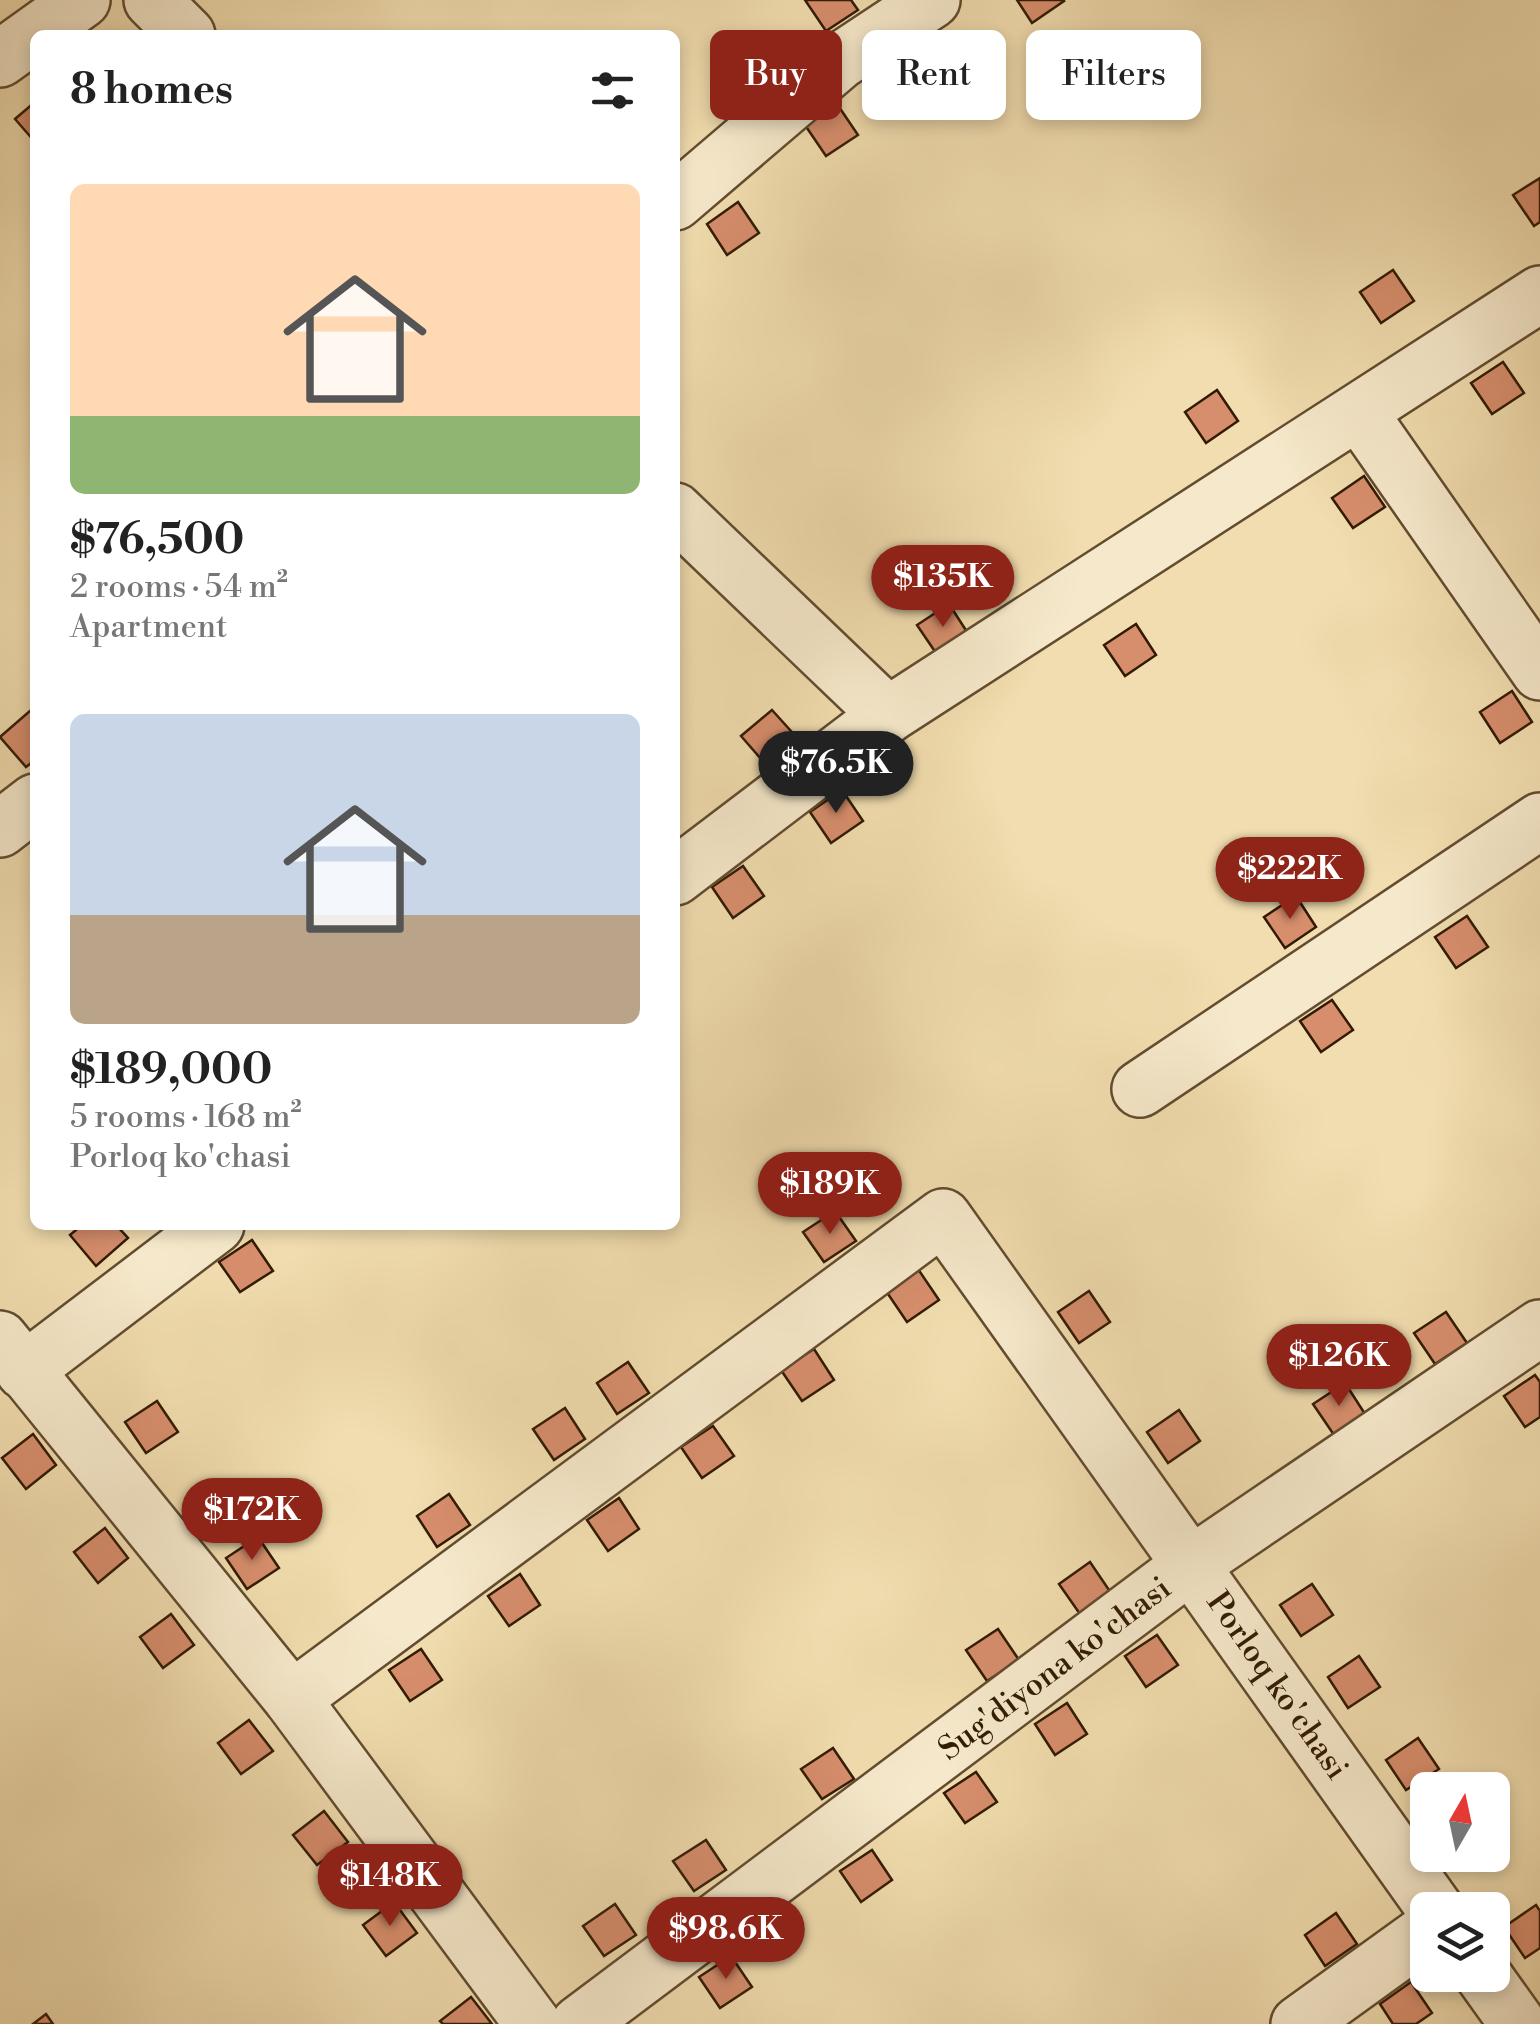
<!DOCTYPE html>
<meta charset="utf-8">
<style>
body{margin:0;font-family:"Libre Bodoni",serif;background:#f2f2f2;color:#222;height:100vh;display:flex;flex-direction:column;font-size:38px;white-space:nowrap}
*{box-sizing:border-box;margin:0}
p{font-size:32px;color:#767676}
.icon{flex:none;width:55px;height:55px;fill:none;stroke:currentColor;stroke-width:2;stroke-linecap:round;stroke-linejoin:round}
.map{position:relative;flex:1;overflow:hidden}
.sheet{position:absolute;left:30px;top:30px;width:650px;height:1200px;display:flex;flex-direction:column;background:#fff;border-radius:15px;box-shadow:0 5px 15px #0003}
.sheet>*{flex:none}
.hud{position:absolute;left:710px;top:30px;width:680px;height:90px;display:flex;gap:20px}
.needle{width:65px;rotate:9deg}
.controls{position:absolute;left:1410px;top:1772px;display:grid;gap:20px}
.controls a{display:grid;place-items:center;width:100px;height:100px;border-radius:15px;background:#fff;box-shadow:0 5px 15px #0003;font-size:50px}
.price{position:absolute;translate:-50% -85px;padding:0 22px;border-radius:35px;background:#8f2418;color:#fff;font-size:32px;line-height:65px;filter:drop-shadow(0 2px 5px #0008)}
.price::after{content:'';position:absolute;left:50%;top:60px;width:30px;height:22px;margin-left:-15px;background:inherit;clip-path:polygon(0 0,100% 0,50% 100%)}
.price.active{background:#222;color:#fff}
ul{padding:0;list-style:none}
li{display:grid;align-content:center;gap:20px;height:530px;padding:0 40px}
li span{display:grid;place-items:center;height:310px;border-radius:15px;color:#555}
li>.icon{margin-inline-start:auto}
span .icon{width:180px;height:180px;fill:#fffc;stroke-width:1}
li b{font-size:42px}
h2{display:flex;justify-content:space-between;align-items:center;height:120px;padding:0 40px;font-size:42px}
.pill{padding:0 35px;border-radius:15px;background:#fff;box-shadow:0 5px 15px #0003;font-size:35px;line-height:90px}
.pill.active{background:#8f2418;color:#fff}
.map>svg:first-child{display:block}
</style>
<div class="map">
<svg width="1540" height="2024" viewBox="0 0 1540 2024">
<rect width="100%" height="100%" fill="#f1ddaf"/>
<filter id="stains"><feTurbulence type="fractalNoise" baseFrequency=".002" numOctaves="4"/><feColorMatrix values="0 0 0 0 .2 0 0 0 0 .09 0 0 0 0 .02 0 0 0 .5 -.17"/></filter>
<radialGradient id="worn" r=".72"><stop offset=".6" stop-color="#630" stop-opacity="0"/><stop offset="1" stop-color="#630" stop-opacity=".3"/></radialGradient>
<g fill="#d78e6d" stroke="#321b05" stroke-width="2.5">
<polygon points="805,0 851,0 858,10 826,31"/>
<polygon points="1017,0 1063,0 1064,1 1032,23"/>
<polygon points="745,40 766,71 734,92 714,61"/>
<polygon points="928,44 949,75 917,97 896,66"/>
<polygon points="35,102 35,142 15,119"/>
<polygon points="837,104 858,135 826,156 805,125"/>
<polygon points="1540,178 1540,222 1534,226 1513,195"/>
<polygon points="738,202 759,233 727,255 707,224"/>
<polygon points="1393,270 1414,301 1381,323 1360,292"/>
<polygon points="1503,362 1524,393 1492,414 1471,383"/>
<polygon points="1217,390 1238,421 1206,443 1185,412"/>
<polygon points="1364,476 1385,507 1353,528 1332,498"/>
<polygon points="949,604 969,635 938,656 917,625"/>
<polygon points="1136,624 1156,655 1125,676 1104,645"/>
<polygon points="1512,691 1532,722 1500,743 1480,712"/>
<polygon points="31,710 35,760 26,767 0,737"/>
<polygon points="772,710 799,740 768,767 741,736"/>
<polygon points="842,790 863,821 831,843 810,812"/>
<polygon points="743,866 764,896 733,918 712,887"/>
<polygon points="1296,896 1316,927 1285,948 1264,917"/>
<polygon points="1467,916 1488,947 1456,968 1435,937"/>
<polygon points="1332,1000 1353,1030 1321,1052 1300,1021"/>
<polygon points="835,1211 856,1241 824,1262 803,1232"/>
<polygon points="82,1225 116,1225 128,1238 96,1266 70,1235"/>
<polygon points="252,1240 273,1271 240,1292 219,1262"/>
<polygon points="918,1269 939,1300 907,1322 886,1291"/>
<polygon points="1089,1291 1110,1322 1079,1343 1058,1312"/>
<polygon points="1446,1312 1467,1343 1435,1364 1414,1333"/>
<polygon points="814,1349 834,1380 802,1401 781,1370"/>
<polygon points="628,1362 649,1393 617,1414 597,1383"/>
<polygon points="1535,1375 1540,1382 1540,1417 1525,1427 1504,1396"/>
<polygon points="1345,1383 1365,1414 1334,1435 1313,1404"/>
<polygon points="157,1401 178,1432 146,1453 125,1422"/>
<polygon points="565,1408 585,1439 554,1460 533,1429"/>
<polygon points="1179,1410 1200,1441 1168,1463 1147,1432"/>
<polygon points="713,1426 734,1456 702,1478 681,1447"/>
<polygon points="33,1434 56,1465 26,1489 2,1458"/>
<polygon points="449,1494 470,1525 437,1547 417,1516"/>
<polygon points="619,1498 639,1529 608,1551 587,1520"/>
<polygon points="105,1528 128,1558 98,1583 74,1552"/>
<polygon points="258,1537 279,1568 247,1589 226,1558"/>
<polygon points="1090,1562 1111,1593 1080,1614 1059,1584"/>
<polygon points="520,1574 540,1605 509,1626 488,1596"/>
<polygon points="1312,1584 1333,1615 1301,1636 1280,1605"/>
<polygon points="171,1614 194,1645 163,1668 140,1637"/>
<polygon points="998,1629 1019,1660 987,1681 966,1650"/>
<polygon points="1157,1635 1178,1665 1146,1687 1125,1656"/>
<polygon points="421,1649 442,1680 410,1701 389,1670"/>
<polygon points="1359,1656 1380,1687 1348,1708 1328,1677"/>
<polygon points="1067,1703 1087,1734 1055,1755 1035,1724"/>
<polygon points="249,1720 273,1751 241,1774 218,1743"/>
<polygon points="1418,1738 1439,1769 1406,1790 1386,1760"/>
<polygon points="833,1748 854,1779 822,1799 801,1769"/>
<polygon points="976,1772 997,1802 965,1823 944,1793"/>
<polygon points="324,1811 348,1842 317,1865 293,1835"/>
<polygon points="706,1840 726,1870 694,1891 673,1861"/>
<polygon points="872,1850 892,1880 861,1902 840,1871"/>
<polygon points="394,1902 417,1933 386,1956 363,1925"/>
<polygon points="615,1904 636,1935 604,1956 583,1926"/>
<polygon points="1536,1905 1540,1911 1540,1948 1525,1958 1504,1927"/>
<polygon points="1336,1913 1357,1944 1325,1966 1305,1935"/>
<polygon points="731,1956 752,1987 720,2008 699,1977"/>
<polygon points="1411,1982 1432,2013 1416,2024 1393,2024 1380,2004"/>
<polygon points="471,1997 492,2024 443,2024 440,2021"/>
<polygon points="46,2014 53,2024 33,2024"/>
</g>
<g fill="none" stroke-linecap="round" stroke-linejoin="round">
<defs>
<g id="minor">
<polyline points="152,0 187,35"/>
<polyline points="0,59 82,0"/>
<polyline points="675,202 840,61 932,0"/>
<polyline points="1360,414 1540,672"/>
<polyline points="675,511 888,715 1540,294"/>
<polyline points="0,829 35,802"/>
<polyline points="675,877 888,715"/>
<polyline points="1140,1089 1540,821"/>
<polyline points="0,1339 292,1699 533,2024"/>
<polyline points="24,1371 216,1225"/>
<polyline points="292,1699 943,1217 1436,1910"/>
<polyline points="1483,1975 1518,2024"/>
<polyline points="579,2024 1192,1564 1540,1328"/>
<polyline points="1299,2024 1428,1931"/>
</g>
</defs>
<use href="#minor" stroke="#624c30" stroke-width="60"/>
<use href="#minor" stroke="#f6e9cb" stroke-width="55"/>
</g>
<g text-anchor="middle" stroke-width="8" stroke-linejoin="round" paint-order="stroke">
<g font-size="32" fill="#321b05" stroke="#f6e9cb">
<text transform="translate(1054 1668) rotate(-37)" y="11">Sug'diyona ko'chasi</text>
<text transform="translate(1278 1685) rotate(55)" y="11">Porloq ko'chasi</text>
</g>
</g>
<rect width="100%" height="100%" filter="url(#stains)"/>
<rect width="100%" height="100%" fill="url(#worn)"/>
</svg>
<div class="controls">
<a><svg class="needle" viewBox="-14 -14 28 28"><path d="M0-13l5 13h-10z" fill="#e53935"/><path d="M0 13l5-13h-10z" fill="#767676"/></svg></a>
<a><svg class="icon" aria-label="layers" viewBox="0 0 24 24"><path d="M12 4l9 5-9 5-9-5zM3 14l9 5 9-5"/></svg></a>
</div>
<b class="price" style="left:943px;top:630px">$135K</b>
<b class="price active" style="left:836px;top:816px">$76.5K</b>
<b class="price" style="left:1290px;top:922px">$222K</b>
<b class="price" style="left:830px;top:1237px">$189K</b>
<b class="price" style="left:1339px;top:1409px">$126K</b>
<b class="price" style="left:252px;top:1563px">$172K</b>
<b class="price" style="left:390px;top:1929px">$148K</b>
<b class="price" style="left:726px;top:1982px">$98.6K</b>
<div class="hud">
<a class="pill active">Buy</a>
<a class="pill">Rent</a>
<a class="pill">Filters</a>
</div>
<section class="sheet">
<h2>8 homes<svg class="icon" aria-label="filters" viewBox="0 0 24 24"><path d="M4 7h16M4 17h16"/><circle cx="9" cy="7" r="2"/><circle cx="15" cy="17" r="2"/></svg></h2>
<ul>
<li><span style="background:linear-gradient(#ffd9b3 75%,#8fb573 0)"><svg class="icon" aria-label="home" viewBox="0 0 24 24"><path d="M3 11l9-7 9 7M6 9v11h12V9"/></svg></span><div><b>$76,500</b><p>2 rooms · 54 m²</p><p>Apartment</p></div></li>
<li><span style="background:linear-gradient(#c9d6e8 65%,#b9a48a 0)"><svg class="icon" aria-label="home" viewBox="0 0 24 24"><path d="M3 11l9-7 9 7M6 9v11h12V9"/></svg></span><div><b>$189,000</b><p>5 rooms · 168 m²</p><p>Porloq ko'chasi</p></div></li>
</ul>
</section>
</div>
